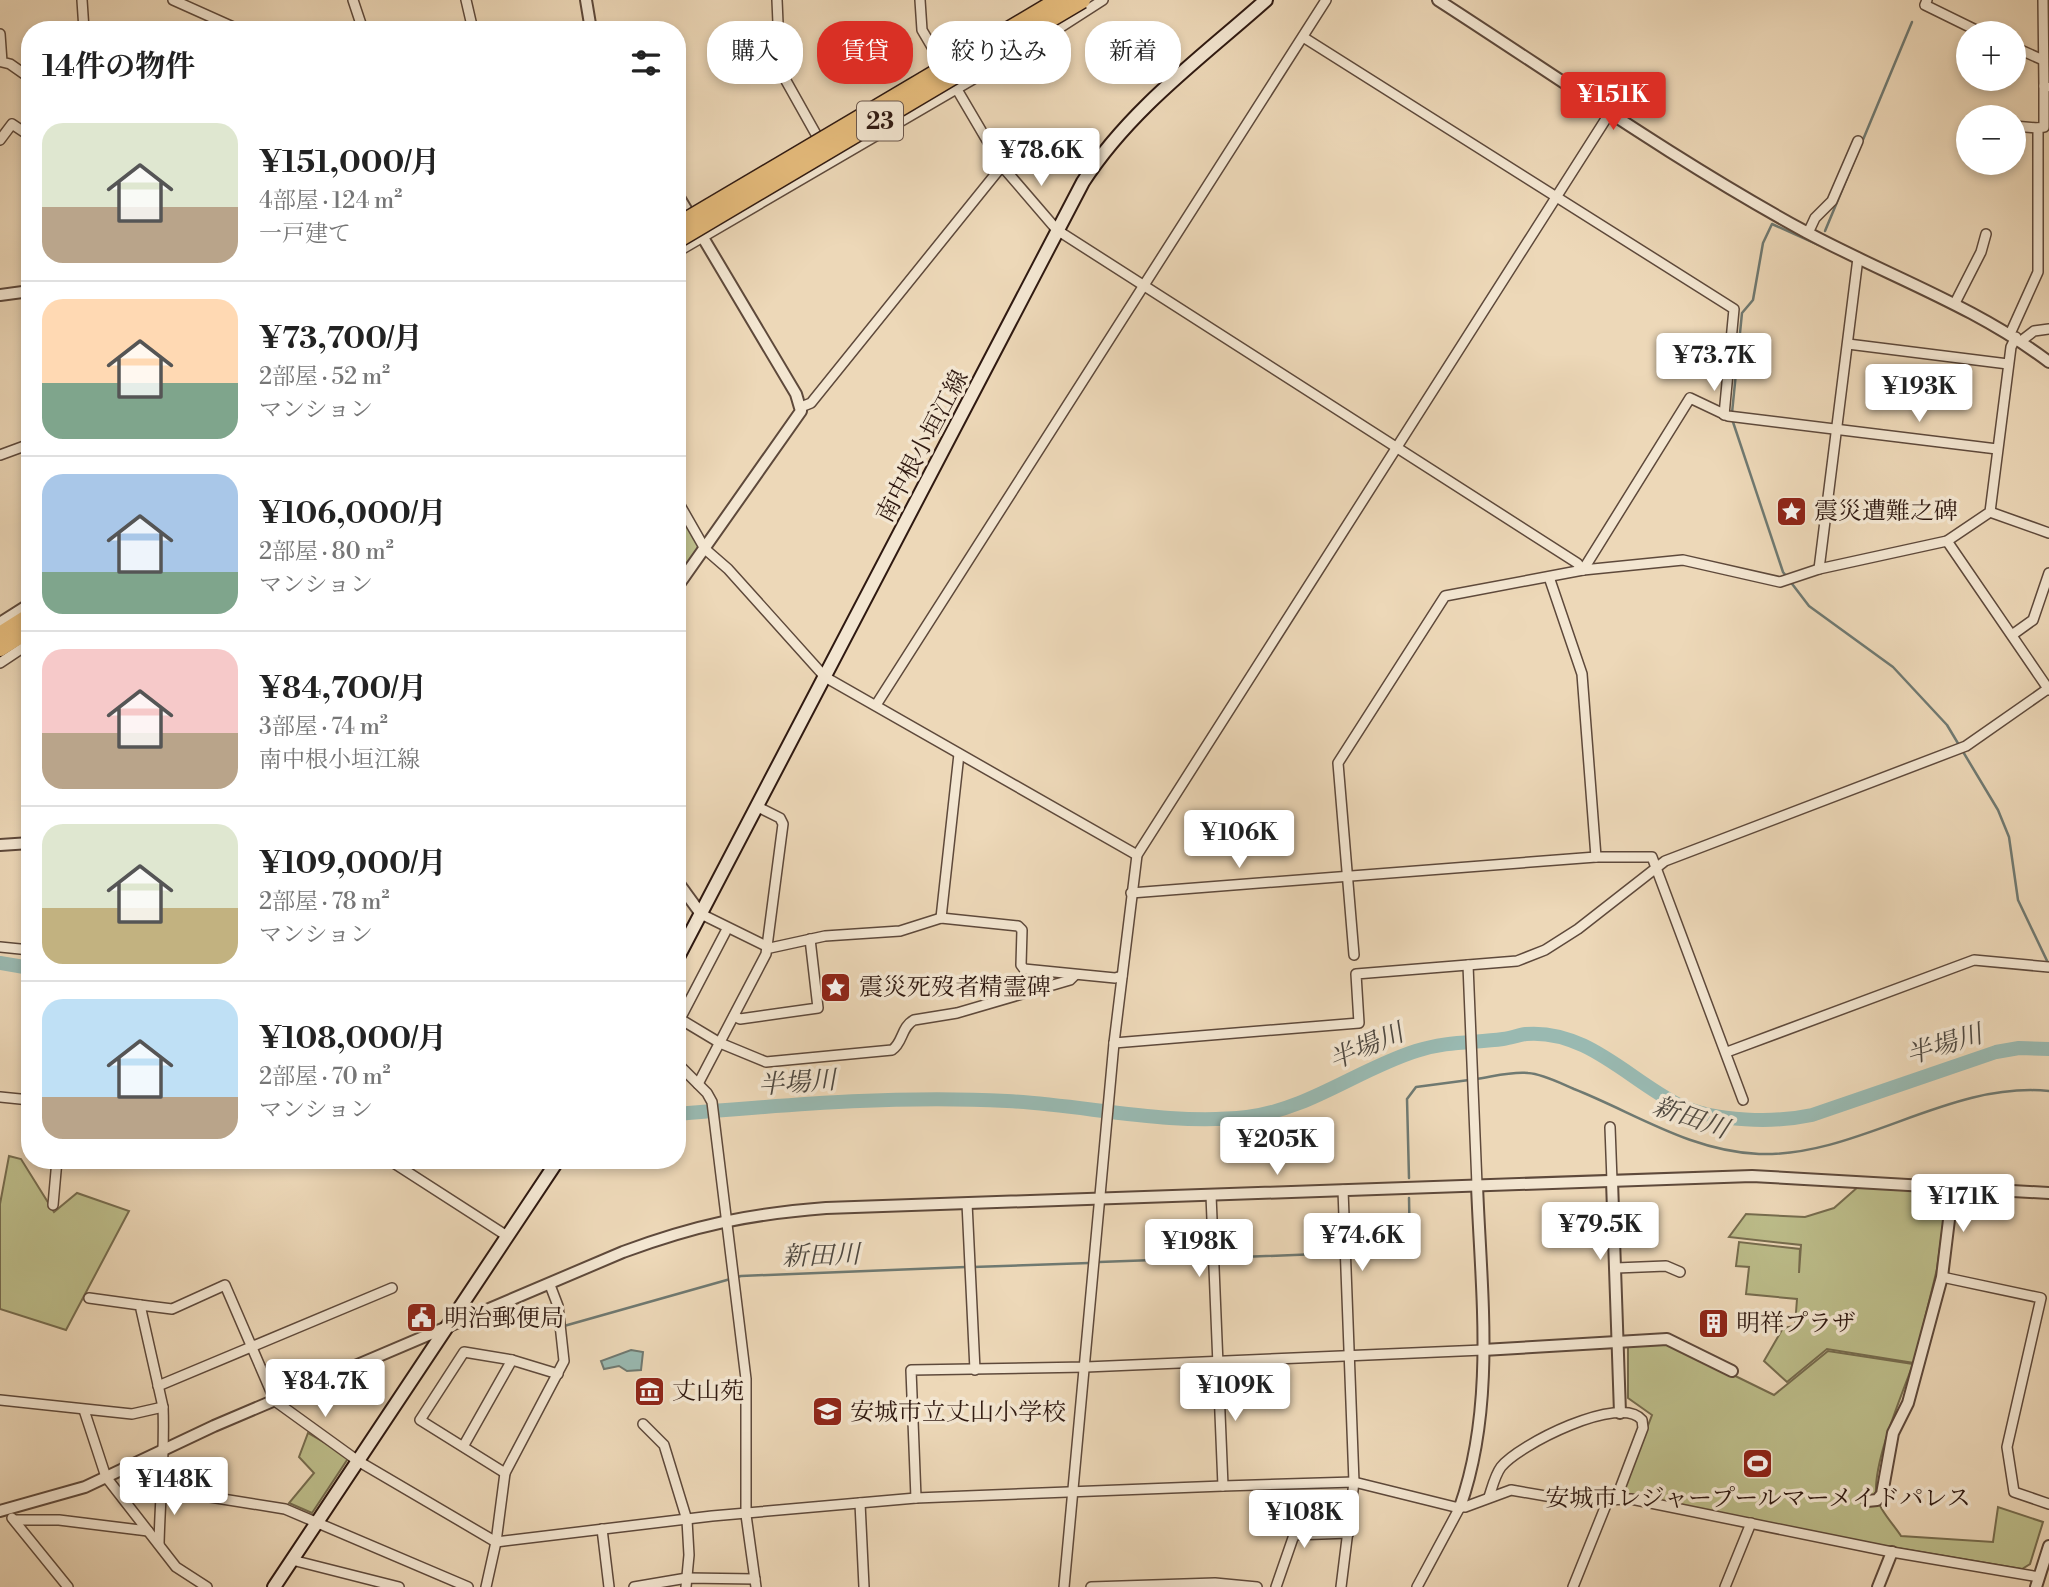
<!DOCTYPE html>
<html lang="ja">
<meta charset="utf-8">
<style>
body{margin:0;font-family:"Libre Bodoni","Noto Serif JP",serif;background:#f6f6f6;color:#222;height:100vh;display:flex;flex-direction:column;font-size:26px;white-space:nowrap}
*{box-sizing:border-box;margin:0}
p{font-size:23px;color:#767676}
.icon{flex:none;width:38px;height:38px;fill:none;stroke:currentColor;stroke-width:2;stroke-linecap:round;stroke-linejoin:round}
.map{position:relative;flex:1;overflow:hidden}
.sheet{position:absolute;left:21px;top:21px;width:665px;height:1148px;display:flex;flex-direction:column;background:#fff;border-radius:28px;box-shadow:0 4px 10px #0003}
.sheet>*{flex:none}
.banner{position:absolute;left:707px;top:21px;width:665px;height:63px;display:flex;gap:14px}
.tools{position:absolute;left:1956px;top:21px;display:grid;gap:14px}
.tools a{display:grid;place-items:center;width:70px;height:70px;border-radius:50%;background:#fff;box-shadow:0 4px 10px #0003;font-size:35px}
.price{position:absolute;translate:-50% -60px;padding:0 16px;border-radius:7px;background:#fff;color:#222;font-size:23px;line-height:46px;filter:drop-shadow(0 2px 4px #0008)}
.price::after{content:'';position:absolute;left:50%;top:42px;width:21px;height:16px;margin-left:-10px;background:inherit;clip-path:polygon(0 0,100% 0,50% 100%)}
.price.current{background:#d93025;color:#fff}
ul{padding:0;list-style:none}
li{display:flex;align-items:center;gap:21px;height:175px;padding:0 21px}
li+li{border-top:2px solid #e0e0e0}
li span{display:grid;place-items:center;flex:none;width:196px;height:140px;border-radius:21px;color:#555}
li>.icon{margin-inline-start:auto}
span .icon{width:84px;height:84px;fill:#fffc;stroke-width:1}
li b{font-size:30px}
h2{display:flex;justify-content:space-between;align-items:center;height:84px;padding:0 21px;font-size:30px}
.tag{padding:0 24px;border-radius:28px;background:#fff;box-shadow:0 4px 10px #0003;font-size:24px;line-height:63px}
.tag.current{background:#d93025;color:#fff}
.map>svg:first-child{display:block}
</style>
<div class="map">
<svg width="2049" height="1587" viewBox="0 0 2049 1587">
<rect width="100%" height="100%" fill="#edd8b8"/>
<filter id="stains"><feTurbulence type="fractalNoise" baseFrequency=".00286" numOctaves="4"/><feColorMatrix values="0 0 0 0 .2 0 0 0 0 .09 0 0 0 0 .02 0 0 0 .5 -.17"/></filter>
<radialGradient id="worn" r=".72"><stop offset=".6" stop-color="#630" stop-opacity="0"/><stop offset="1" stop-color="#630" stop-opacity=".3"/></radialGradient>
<g fill="#bdbe8b" stroke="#766c4e" stroke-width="2">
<polygon points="677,502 705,549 677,584"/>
<polygon points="9,1156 21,1159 54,1212 77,1193 129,1211 66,1330 0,1309 0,1204"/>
<polygon points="1859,1186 1943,1191 1947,1195 1937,1269 1914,1363 1827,1349 1787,1382 1764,1361 1783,1328 1795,1326 1797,1299 1746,1294 1749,1267 1736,1266 1739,1242 1800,1249 1799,1273 1801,1245 1729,1237 1746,1214 1805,1217 1834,1208"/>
<path d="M1668,1343L1774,1395L1828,1351L1913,1364C1901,1397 1874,1460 1876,1494C1877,1507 1894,1525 1901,1536L1993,1542L1998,1507L2043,1522L2030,1564L2022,1569L1885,1546L1624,1495L1623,1490L1652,1415L1628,1398V1345Z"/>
<polygon points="308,1433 349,1457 312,1513 289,1503 314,1473 299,1457"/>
</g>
<polygon fill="#99b9b1" stroke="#6f7971" stroke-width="2" points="631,1350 643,1352 641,1370 627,1371 619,1366 604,1369 601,1361"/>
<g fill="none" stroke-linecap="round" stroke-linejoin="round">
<g stroke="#6f7971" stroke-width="2.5">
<polyline points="1825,231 1912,22"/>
<polyline points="1732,413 1742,313 1753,300 1763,243 1772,224 1819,245"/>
<polyline points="1732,419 1783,572 1809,606 1893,667 1947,725 1998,810 2009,837 2018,900 2049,965"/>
<path d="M1475,1079C1491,1077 1512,1071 1528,1073C1543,1074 1560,1083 1574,1089C1635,1113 1690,1151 1759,1154C1859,1157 1948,1081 2049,1091"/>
<polyline points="1409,1178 1407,1099 1416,1087 1469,1080"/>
<polyline points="1348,1253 1410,1250 1409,1198"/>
<polyline points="1217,1258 1342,1253"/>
<polyline points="1099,1262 1209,1258"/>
<polyline points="973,1267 1089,1263"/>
<polyline points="564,1326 741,1276 966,1267"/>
</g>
<g stroke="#99b9b1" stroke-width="14">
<polyline points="0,963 30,968"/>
<path d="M677,1114C787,1105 896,1095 1007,1101C1086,1105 1167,1126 1247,1117C1307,1110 1359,1069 1416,1051C1446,1041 1473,1043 1503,1039C1511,1038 1519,1035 1526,1034C1587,1029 1630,1081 1679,1105C1715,1122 1775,1123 1812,1115L1996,1052L2019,1048L2049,1049"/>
</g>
<defs>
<g id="minor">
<polyline points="82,0 84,30"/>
<polyline points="173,0 240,30"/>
<polyline points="353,0 363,30"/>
<polyline points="466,0 473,30"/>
<polyline points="777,0 780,70 817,136"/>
<polyline points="920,0 922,30 1002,166 1057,230 1577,563 1583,570"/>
<polyline points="1927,0 1925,5 1982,33"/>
<polyline points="2043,0 2044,86 2047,87"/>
<polyline points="0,34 2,62 10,64 30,78"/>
<polyline points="1303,37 1734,309 1724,415"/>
<polyline points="2014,47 2043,60"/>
<polyline points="1989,115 1993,117"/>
<polyline points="2014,126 2038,128"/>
<polyline points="0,140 12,124 30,136"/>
<polyline points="1808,233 1815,218 1832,201 1858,141"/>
<polyline points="677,252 1047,36 1103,0"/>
<polyline points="1955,303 1981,252 1986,234"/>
<polyline points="2010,334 2038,272 2038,128 2044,127 2044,86"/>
<polyline points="2021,341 2034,331 2049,329"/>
<polyline points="1848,344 2008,364"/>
<polyline points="801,407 811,403 1002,166"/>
<polyline points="0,455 30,444"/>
<polyline points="677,500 705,549 728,569 825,677 1137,855"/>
<polyline points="1990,512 2049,533"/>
<polyline points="1947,541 2049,690"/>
<polyline points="1819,569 1858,258"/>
<polyline points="1583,570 1690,398 1728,416 1997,449"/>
<polyline points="1549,577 1582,674 1596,857"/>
<polyline points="2012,635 2033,620 2049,573"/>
<polyline points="0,663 30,643"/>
<polyline points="876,705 1326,0"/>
<polyline points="1131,893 1596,857 1652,857 1743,1100"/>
<polyline points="701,914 770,948 825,936 900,931 941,918 1018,926 1022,930 1021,965 1024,969 1115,978 1122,976"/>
<polyline points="941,918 959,754"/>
<path d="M727,929L680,1019L720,1043L766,1062L892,1050C903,1043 901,1027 914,1020L957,1013L1070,980L1075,975"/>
<polyline points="0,947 30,950"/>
<polyline points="1354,955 1338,763 1445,596 1583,570 1683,560 1780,582 1819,569 1947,541 1990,512 2011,347 2016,337"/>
<polyline points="1468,965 1477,1185"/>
<polyline points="734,1016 740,1019 818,1008 810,939"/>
<polyline points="1114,1043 1359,1023 1356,974 1517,961 1545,950 1578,929 1665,861 1966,746 2049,688"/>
<polyline points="1727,1052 1974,960 2049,967"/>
<polyline points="677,1063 707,1093 712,1102 746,1379 746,1515 756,1587"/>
<polyline points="698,1084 766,954 783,824 780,818 758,807"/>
<polyline points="0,1097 30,1100"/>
<polyline points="1610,1127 1612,1181"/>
<polyline points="389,1160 507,1236"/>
<polyline points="1211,1195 1223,1486"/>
<polyline points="967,1203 975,1370"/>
<polyline points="53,1205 57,1160"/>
<polyline points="1616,1268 1666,1266 1680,1272"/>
<polyline points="1942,1277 2041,1298 2007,1447 2014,1492 2049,1504"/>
<polyline points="89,1298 140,1305 163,1407"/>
<polyline points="140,1305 172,1309 225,1285 275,1401 358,1461 496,1542 712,1516 916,1498 1223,1486 1354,1482 1455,1507 1465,1507 1511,1490 1575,1501 1631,1499 1892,1552 2039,1577"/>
<polyline points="158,1386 392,1288"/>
<path d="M0,1400L132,1414L163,1407C165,1453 160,1498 159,1544"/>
<polyline points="84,1410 106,1477 176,1567 207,1587"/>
<polyline points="643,1424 664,1445 687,1520 689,1555 686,1587"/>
<polyline points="464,1445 512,1360"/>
<polyline points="505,1473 420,1420 464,1352 512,1360 558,1374"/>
<polyline points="160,1489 285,1509 468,1587"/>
<path d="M1489,1497C1492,1488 1495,1475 1501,1467C1518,1445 1621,1393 1642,1420L1643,1428L1616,1499"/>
<polyline points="916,1498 911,1370 1086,1367 1483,1350"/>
<polyline points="860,1503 864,1587"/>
<polyline points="12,1518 68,1587"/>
<polyline points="14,1520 59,1520 148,1531"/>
<polyline points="602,1529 609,1587"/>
<polyline points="292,1560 399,1587"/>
<polyline points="486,1587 496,1542 505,1473 564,1361 558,1306 550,1285"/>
<polyline points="634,1587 687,1578 755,1579"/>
<polyline points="1064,1587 1114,1043 1137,855 1611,111"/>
<polyline points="1091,1587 1215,1583 1257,1587"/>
<polyline points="1276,1587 1294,1535 1349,1533"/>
<polyline points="1341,1587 1354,1482 1343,1190"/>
<polyline points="1417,1587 1460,1507"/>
<polyline points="1573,1587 1608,1500"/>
<polyline points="1725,1587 1751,1523"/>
</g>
<g id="tertiary">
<polyline points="586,0 591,30"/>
<path d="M1438,0C1559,78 1679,163 1806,232C1888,276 1975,306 2049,362"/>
<polyline points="677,194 796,394 801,411 677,587"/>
<polyline points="0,295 30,291"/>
<polyline points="0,623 30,604"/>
<polyline points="0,845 30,843"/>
<polyline points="677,881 701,914"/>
<polyline points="1612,1181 1620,1413"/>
<polyline points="1483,1350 1667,1339 1732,1371"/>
<polyline points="1867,1501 1877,1500 1882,1494 1893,1433 1908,1403 1942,1277 1953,1187"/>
<path d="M1460,1507C1496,1405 1481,1292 1477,1185"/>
<path d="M0,1511L85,1487L214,1426L623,1252C696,1225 749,1214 826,1208L1752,1176L2049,1193"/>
<polyline points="1878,1587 1892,1552"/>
<polyline points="2036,1587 2049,1546"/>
</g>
<g id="secondary">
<path d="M677,959L1083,182C1130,109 1202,57 1266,0"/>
<polyline points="274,1587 558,1160"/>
</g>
<g id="trunk">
<polyline points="0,635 30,616"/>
<polyline points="0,648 30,629"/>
</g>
</defs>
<use href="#minor" stroke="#5e493b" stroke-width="12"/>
<use href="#tertiary" stroke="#5e493b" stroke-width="14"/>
<use href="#secondary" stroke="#2f1911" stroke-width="16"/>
<use href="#trunk" stroke="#2f1911" stroke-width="19"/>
<use href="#minor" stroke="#f3e6d1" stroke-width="9"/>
<use href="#tertiary" stroke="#f3e6d1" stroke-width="10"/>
<use href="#secondary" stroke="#f3e6d1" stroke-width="12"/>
<use href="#trunk" stroke="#e6bc7c" stroke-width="16"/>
<defs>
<g id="trunk-bridge">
<polyline points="677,226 1059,0"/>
<polyline points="677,240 1082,0"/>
</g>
</defs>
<use href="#trunk-bridge" stroke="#2f1911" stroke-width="19" stroke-linecap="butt"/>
<use href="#trunk-bridge" stroke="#e6bc7c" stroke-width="16"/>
</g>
<defs>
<symbol id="sight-square" viewBox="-11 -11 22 22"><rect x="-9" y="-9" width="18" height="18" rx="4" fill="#8f2418" stroke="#f3e6d1"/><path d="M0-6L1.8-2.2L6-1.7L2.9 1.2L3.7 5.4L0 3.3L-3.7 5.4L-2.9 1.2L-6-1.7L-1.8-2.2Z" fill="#fff"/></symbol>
<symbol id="civic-square" viewBox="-11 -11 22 22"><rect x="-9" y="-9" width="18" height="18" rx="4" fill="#8f2418" stroke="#f3e6d1"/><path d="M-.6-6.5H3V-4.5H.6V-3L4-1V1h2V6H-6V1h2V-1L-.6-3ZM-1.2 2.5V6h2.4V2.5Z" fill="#fff"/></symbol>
<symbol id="building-square" viewBox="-11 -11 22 22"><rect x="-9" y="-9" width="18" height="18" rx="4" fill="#8f2418" stroke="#f3e6d1"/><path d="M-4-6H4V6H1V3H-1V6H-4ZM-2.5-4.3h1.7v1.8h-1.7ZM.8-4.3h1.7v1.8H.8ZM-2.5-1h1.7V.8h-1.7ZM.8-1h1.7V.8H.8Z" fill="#fff"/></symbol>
<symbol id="museum-square" viewBox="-11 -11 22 22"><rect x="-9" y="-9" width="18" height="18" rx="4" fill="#8f2418" stroke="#f3e6d1"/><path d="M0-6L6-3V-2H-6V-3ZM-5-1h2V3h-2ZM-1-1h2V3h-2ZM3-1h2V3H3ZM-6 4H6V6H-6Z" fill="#fff"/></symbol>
<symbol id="school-square" viewBox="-11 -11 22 22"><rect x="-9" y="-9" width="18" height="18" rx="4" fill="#8f2418" stroke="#f3e6d1"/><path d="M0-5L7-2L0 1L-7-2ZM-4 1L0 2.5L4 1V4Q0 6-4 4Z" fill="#fff"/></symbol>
<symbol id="stadium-square" viewBox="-11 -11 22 22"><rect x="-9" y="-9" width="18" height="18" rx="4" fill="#8f2418" stroke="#f3e6d1"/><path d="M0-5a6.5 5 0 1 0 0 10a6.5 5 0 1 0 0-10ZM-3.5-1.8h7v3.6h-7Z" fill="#fff"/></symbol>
</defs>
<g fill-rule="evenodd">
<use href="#sight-square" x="1774" y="494" width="35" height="35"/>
<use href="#sight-square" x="818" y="970" width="35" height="35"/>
<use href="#civic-square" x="404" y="1300" width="35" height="35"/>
<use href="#building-square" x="1696" y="1306" width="35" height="35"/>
<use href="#museum-square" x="632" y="1374" width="35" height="35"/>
<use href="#school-square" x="810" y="1394" width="35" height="35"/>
<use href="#stadium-square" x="1740" y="1446" width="35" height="35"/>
</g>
<g text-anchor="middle" stroke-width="7" stroke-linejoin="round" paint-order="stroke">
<rect fill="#f3e6d1" stroke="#6a564b" stroke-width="2" x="857" y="101.5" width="46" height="39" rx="5"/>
<g font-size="23" font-weight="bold" fill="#2f1911">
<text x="880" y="129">23</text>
</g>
<g font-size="24" fill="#2f1911" stroke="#f3e6d1">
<text transform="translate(922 446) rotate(-62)" y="8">南中根小垣江線</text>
</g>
<g font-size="24" fill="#2f1911" stroke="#f3e6d1" text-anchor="start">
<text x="1814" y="519">震災遭難之碑</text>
<text x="859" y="995">震災死歿者精霊碑</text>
<text x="444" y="1326">明治郵便局</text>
<text x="1736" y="1331">明祥プラザ</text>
<text x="672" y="1399">丈山苑</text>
<text x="850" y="1420">安城市立丈山小学校</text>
<text x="1758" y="1506" text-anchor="middle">安城市レジャープールマーメイドパレス</text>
</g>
<g font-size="26" font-style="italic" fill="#4f4941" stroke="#f3e6d1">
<text transform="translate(1944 1044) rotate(-17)" y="9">半場川</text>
<text transform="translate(1366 1046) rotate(-23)" y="9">半場川</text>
<text transform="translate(797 1082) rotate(-4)" y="9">半場川</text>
<text transform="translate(1691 1117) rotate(19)" y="9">新田川</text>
<text transform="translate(821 1255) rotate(-2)" y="9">新田川</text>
</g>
</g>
<rect width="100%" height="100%" filter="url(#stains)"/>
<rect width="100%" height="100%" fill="url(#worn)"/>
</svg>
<div class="tools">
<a>+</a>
<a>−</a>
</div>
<b class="price current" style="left:1613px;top:132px">¥151K</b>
<b class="price" style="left:1041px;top:188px">¥78.6K</b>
<b class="price" style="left:1714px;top:393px">¥73.7K</b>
<b class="price" style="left:1919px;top:424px">¥193K</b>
<b class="price" style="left:1239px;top:870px">¥106K</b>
<b class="price" style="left:1277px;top:1177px">¥205K</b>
<b class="price" style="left:1963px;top:1234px">¥171K</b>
<b class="price" style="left:1600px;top:1262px">¥79.5K</b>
<b class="price" style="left:1362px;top:1273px">¥74.6K</b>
<b class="price" style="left:1199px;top:1279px">¥198K</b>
<b class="price" style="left:325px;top:1419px">¥84.7K</b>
<b class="price" style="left:1235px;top:1423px">¥109K</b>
<b class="price" style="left:174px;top:1517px">¥148K</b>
<b class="price" style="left:1304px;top:1550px">¥108K</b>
<div class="banner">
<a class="tag">購入</a>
<a class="tag current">賃貸</a>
<a class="tag">絞り込み</a>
<a class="tag">新着</a>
</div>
<section class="sheet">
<h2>14件の物件<svg class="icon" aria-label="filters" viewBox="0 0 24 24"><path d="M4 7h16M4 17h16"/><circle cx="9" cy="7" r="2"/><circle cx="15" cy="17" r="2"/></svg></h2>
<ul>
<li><span style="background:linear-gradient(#dfe7d0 60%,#b9a48a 0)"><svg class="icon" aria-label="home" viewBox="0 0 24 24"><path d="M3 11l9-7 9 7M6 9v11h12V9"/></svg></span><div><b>¥151,000/月</b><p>4部屋 · 124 m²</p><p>一戸建て</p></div></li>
<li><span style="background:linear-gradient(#ffd9b3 60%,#7fa58c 0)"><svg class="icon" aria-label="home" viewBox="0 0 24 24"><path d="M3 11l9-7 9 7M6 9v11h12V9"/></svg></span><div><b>¥73,700/月</b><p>2部屋 · 52 m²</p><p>マンション</p></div></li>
<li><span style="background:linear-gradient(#a9c7e8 70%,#7fa58c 0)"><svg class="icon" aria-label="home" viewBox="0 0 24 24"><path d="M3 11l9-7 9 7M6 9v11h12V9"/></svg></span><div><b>¥106,000/月</b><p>2部屋 · 80 m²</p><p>マンション</p></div></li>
<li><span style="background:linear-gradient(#f6c9c9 60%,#b9a48a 0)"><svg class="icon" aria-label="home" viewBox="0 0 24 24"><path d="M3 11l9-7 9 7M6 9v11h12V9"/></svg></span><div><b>¥84,700/月</b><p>3部屋 · 74 m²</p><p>南中根小垣江線</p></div></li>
<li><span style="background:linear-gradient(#dfe7d0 60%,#c2b280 0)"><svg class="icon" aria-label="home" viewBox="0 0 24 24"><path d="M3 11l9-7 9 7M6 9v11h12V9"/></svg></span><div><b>¥109,000/月</b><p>2部屋 · 78 m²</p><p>マンション</p></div></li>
<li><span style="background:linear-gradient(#bfe0f5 70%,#b9a48a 0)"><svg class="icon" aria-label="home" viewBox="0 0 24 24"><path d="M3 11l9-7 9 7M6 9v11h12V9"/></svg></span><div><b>¥108,000/月</b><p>2部屋 · 70 m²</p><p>マンション</p></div></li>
</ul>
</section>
</div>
